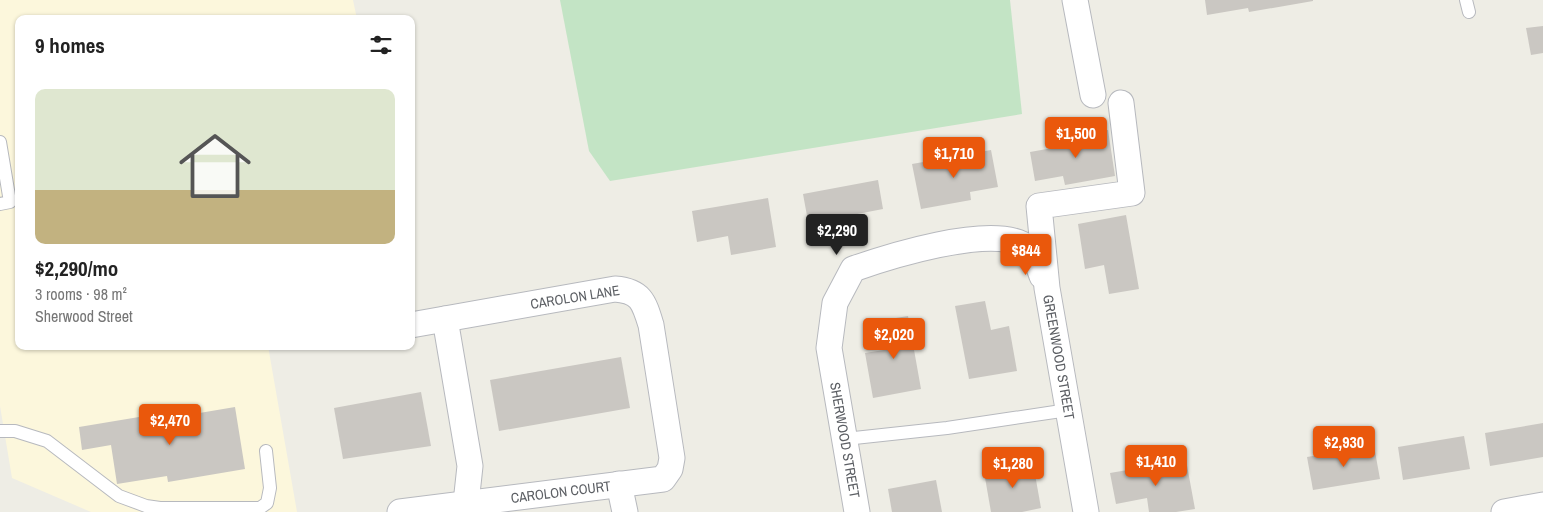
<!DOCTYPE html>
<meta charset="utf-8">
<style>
body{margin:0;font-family:"Archivo Narrow",sans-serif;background:#f2f2f2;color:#222;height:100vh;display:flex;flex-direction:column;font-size:19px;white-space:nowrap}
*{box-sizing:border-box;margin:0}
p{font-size:16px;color:#767676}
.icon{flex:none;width:28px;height:28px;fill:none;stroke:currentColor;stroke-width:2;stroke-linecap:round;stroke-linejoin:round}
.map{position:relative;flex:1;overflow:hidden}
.sheet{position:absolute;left:15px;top:15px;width:400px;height:335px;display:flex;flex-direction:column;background:#fff;border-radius:10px;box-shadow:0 1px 4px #0004}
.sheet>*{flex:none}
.price{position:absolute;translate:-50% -42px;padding:0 11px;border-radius:5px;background:#ea580c;color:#fff;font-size:16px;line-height:32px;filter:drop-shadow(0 1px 2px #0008)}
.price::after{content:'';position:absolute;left:50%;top:30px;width:15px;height:11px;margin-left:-8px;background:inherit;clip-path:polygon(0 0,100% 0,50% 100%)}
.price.selected{background:#222;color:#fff}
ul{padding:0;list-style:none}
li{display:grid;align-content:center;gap:10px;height:265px;padding:0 20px}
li+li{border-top:1px solid #e0e0e0}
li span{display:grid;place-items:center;height:155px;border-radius:10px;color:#555}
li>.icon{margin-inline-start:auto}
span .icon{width:90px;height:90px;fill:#fffc;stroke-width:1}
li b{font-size:21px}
h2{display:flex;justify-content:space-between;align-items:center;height:60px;padding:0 20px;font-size:21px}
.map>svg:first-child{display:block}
</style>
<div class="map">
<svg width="1543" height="512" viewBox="0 0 1543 512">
<rect width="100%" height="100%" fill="#eeede5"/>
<polygon fill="#fcf7dc" points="0,0 353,0 357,19 19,19 19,346 268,346 297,512 91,512 12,478 0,406"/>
<polygon fill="#c3e4c5" points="560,0 1010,0 1022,114 610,181 589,151"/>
<g fill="#cac7c2">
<polygon points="1205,0 1313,0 1313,1 1249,12 1248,8 1207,15"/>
<polygon points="1543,26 1543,53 1531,55 1526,28"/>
<polygon points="1108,130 1115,176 1065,185 1063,176 1035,181 1030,152 1058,147 1057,138"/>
<polygon points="991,150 998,187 970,192 971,200 921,209 912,164"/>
<polygon points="878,180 883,209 852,215 856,235 812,243 803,194"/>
<polygon points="768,198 776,247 731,255 728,236 697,242 692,211"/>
<polygon points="1126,215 1139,289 1109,294 1104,265 1085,269 1078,224"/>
<polygon points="985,301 991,330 1009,326 1017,371 969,379 955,306"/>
<polygon points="908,316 921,389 873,398 865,353 884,350 878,321"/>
<polygon points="621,357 630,408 499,431 490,380"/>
<polygon points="421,392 431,446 343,459 334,408"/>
<polygon points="235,407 245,469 168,482 167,476 117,484 111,445 82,450 79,427 157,414 158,420"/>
<polygon points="1543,423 1543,457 1490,466 1485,433"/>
<polygon points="1464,436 1470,469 1403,480 1398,447"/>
<polygon points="1374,446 1380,479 1313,490 1307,457"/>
<polygon points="1186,460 1195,509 1176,512 1149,512 1147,498 1116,504 1110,473"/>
<polygon points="1033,463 1041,508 1022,512 991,512 984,472"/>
<polygon points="936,480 942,512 892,512 888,489"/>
</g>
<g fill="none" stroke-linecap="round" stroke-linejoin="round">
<defs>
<g id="lane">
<polyline points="1466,0 1469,12"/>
<polyline points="0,142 10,202 0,204"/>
<polyline points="0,431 15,431 47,441 119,496 146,506 160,508 260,508 267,503 270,488 266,451"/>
<polyline points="845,439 947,428 1068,410"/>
</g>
<g id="street">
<polyline points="1075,0 1093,95"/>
<polyline points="445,319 470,466 465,512"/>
<polyline points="619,484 625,512"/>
<path id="s1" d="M400,512L663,479L670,469L672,458L651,325C644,302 641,291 615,289L411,325"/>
<path d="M857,512L829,348L835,303L853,269C890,256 986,226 1022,244C1034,250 1038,265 1042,276"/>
<polyline points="1086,512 1047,288 1039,206 1132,193 1121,103"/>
<polyline points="1504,512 1543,505"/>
</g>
</defs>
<use href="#lane" stroke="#b7b9be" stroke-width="14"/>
<use href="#street" stroke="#b7b9be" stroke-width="27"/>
<use href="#lane" stroke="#fff" stroke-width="12"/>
<use href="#street" stroke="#fff" stroke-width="25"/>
</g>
<g text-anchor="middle" stroke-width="4.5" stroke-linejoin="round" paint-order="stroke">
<g font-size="14" fill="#5c5f64" stroke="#fff">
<text transform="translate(575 297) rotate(-9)" y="5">CAROLON LANE</text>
<text transform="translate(1059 357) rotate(80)" y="5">GREENWOOD STREET</text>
<text transform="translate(845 440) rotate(80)" y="5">SHERWOOD STREET</text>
<text dy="5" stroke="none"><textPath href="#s1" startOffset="162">CAROLON COURT</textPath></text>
</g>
</g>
</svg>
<b class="price" style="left:1076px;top:159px">$1,500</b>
<b class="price" style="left:954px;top:179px">$1,710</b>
<b class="price selected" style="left:837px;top:256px">$2,290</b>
<b class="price" style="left:1026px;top:276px">$844</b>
<b class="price" style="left:894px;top:360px">$2,020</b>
<b class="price" style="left:170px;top:446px">$2,470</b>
<b class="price" style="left:1344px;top:468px">$2,930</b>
<b class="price" style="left:1156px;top:487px">$1,410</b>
<b class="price" style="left:1013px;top:489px">$1,280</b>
<section class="sheet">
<h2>9 homes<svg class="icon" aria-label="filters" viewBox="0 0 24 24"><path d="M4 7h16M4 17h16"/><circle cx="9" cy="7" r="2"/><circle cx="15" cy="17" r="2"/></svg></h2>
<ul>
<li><span style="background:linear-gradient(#dfe7d0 65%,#c2b280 0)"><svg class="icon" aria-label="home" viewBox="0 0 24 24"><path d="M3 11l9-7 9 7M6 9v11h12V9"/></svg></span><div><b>$2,290/mo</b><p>3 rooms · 98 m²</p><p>Sherwood Street</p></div></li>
</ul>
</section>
</div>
